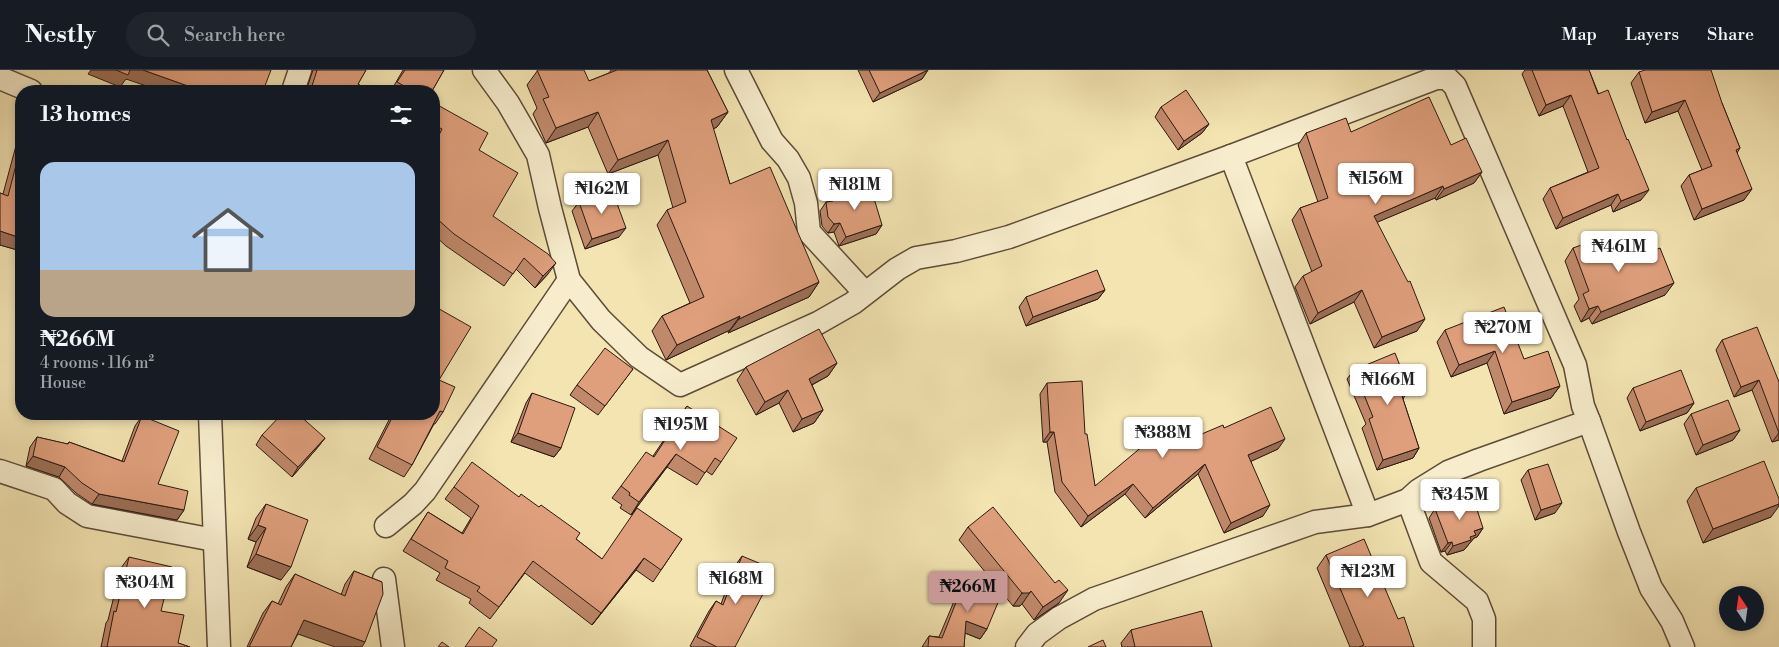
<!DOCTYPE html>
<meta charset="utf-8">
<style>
body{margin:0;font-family:"Libre Bodoni",serif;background:#20242c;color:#f1f3f6;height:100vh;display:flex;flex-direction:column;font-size:19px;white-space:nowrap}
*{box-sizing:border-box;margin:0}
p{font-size:16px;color:#9ea1a6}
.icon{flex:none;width:28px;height:28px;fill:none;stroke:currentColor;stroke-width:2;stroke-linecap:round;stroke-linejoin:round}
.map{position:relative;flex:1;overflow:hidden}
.drawer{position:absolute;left:15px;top:15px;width:425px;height:335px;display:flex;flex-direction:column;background:#171b24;border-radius:20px;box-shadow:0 2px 8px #0003}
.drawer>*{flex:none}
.needle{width:32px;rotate:347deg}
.fabs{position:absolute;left:1719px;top:516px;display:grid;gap:10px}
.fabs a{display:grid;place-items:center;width:45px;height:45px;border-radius:50%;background:#171b24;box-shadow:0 2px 8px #0003;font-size:25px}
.price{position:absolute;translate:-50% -42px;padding:0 11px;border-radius:5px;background:#fff;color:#222;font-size:16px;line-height:32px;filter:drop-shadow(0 1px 2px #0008)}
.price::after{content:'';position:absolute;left:50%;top:30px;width:15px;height:11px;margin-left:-8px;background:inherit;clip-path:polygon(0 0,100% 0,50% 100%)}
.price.on{background:#c59692;color:#111}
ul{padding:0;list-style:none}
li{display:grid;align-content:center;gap:10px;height:265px;padding:0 25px}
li+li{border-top:1px solid #363941}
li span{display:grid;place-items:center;height:155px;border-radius:15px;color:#555}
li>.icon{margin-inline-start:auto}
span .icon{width:90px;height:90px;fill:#fffc;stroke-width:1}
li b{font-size:21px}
h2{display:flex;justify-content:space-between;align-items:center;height:60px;padding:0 25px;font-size:21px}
header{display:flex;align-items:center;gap:30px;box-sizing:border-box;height:70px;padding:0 25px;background:#171b24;border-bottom:1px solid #363941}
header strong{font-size:24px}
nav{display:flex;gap:28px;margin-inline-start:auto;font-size:18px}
.search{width:350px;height:45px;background:#20242c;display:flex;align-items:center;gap:12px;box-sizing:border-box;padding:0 18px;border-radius:28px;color:#9ea1a6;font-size:19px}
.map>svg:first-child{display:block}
</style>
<header>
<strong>Nestly</strong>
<div class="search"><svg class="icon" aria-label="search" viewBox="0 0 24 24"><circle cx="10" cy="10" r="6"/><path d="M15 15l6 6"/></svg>Search here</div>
<nav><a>Map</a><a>Layers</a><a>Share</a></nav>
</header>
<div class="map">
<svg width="1779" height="577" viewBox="0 0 1779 577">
<rect width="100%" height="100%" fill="#f3e4b2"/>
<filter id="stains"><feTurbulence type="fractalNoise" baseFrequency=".004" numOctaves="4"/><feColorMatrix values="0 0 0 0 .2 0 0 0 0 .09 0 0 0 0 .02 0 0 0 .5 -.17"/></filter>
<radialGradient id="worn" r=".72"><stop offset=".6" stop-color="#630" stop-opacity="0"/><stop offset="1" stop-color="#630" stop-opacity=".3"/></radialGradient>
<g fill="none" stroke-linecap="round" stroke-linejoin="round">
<defs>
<g id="street">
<polyline points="484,0 508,33 538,85 550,138 569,210 601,250 639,287 680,315 818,253 853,233 897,199 916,188 956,181 1009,167 1231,86 1436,8 1447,8 1455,16 1575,295 1583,336 1589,351 1479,390 1448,402 1419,420 1408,430 1368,445 1315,452 1094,529 1059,548 1037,564 1027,577"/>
<polyline points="736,0 772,71 788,89 799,108 806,133 809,162 865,223"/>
<polyline points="0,8 31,21"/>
<polyline points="293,21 300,0"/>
<polyline points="1231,86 1368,445"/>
<polyline points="210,344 219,577"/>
<polyline points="1589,351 1629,462 1651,518 1672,551 1683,577"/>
<polyline points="0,401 54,419 67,433 87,446 214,470"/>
<polyline points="1408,430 1431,492 1477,531 1484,549 1484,577"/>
<polyline points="386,456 413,434 425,421 569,210"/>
<polyline points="384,509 393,577"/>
</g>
</defs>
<use href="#street" stroke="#5e4b38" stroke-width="25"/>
<use href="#street" stroke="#f7edcd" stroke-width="22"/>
</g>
<g fill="#c0896b" stroke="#2d1810">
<polygon points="313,0 366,0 358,14 369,21 306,21"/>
<polygon points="403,0 444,0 432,21 391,21"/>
<polygon points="538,0 589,11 609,3 611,0 707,0 728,42 717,57 713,59 730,114 819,212 809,227 728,263 730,260 666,290 652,261 662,246 690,233 657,155 667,140 673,138 658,85 608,104 588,57 546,73 533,44 537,38 527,15"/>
<polygon points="858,0 928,0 922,9 873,32"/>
<polygon points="1525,0 1589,0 1641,130 1613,142 1611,135 1556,159 1543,129 1550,118 1588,102 1563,36 1539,46 1522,4"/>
<polygon points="1639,2 1722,33 1740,78 1737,83 1744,130 1694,150 1681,116 1689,105 1702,100 1678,41 1645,53 1631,13"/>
<polygon points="434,33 479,80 493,146 548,204 535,218 516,199 504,216 446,176 434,165"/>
<polygon points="1161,37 1209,54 1202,63 1178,80 1155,47"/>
<polygon points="1351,62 1451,75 1482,102 1474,113 1436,130 1435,128 1377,152 1417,261 1374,278 1354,232 1310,254 1295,217 1303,206 1312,202 1292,150 1300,138 1318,132 1298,75 1306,63"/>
<polygon points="21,66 21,181 0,175 0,123 3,124 17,72"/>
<polygon points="832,127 882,155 876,164 839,176 834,162 828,163 822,156 820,141 826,132 829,132"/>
<polygon points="579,132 619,167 585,179 572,141"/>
<polygon points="1573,178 1628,190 1665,225 1592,254 1589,248 1581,252 1574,236 1579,229 1565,191"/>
<polygon points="1105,220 1098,229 1026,256 1019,237 1026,227"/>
<polygon points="1445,260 1524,289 1560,316 1551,328 1504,344 1487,293 1451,307 1437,272"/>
<polygon points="1722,270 1779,312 1779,370 1772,372 1752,320 1734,327 1716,280"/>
<polygon points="837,293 828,306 812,315 823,340 814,353 793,362 779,333 756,345 737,310 746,297"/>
<polygon points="633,299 598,345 570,325 577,315"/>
<polygon points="1354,300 1403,329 1419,378 1413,388 1377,400 1362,358 1366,354 1347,309"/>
<polygon points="439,310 443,342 435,354 434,354 412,395 404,407 369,389 392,344 434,344"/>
<polygon points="1047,313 1085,364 1095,416 1159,382 1224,358 1278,379 1251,391 1263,446 1224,463 1198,404 1145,448 1125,424 1081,457 1055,422 1047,372 1043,372 1040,324"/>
<polygon points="1633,318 1694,333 1687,343 1640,361 1627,328"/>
<polygon points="532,323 561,378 554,387 511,372 526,333"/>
<polygon points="687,336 721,392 712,405 706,401 697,415 667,397 631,445 620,438 622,435 612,428 621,416 653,386"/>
<polygon points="1691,344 1740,360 1733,370 1696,385 1684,354"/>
<polygon points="142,346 158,414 184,440 177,450 92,434 76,423 59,407 26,396 30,377 37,367 67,374 69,372 122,391 135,356"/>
<polygon points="262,365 325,368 318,377 292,407 256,375"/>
<polygon points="1528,400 1555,443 1535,450 1521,410"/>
<polygon points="454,417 576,469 602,489 682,469 653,512 636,500 592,555 525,503 490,549 469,533 471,529 436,510 440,503 403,481 428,442 462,463 471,448 445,429"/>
<polygon points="1696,418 1771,447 1703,473 1687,431"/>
<polygon points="266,434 281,510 247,497 256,472 248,469 256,448"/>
<polygon points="1435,439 1483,458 1477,467 1474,468 1464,480 1447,485 1445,481 1441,482 1429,448"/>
<polygon points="968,457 1059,533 1034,550 1022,534 1020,536 1013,536 959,470"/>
<polygon points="1326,485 1398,549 1414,577 1350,577 1317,498"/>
<polygon points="742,486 735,577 692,577 690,576 709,541 716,531 721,534 735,496"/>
<polygon points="129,487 161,541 178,573 190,577 101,577 106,553 108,550 121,498"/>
<polygon points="354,501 382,512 298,564 291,577 247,577 263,543 272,531 278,534 286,517 295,504 341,525 345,514"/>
<polygon points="966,507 987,559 980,569 965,563 964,577 922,577 929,566 939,567 960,517"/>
<polygon points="1131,560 1212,577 1122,577 1121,573"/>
</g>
<g fill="#9c6f57" stroke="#2d1810">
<polygon points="91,0 143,0 202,21 161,21 126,9 120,17 88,4"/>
<polygon points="928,0 922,9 873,32 880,23"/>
<polygon points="312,16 314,17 311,21 308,21"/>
<polygon points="1571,25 1563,36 1539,46 1546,35"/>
<polygon points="1685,30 1678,41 1645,53 1652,42"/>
<polygon points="598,42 588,57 546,73 556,58"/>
<polygon points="728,42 717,57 700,65 711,50"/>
<polygon points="1209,54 1202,63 1178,80 1184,71"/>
<polygon points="668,70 658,85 608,104 618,90"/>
<polygon points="1482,102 1474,113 1436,130 1444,119"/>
<polygon points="1443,116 1435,128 1366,157 1374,146"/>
<polygon points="1752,119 1744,130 1694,150 1702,139"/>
<polygon points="1649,120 1641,130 1613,142 1621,131"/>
<polygon points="1618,124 1611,135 1556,159 1563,148"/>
<polygon points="840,153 834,162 828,163 834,154"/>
<polygon points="882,155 876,164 839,176 846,167"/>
<polygon points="626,158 619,167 585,179 592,169"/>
<polygon points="0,161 21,168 21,181 0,175"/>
<polygon points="556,193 548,204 535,218 543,206"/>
<polygon points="819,212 809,227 728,263 739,249"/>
<polygon points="1674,213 1665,225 1592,254 1601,242"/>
<polygon points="1105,220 1098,229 1026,256 1033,247"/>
<polygon points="1362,220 1354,232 1310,254 1318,243"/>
<polygon points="1598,236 1589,248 1581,252 1589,239"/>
<polygon points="740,246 730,260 666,290 677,275"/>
<polygon points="1425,249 1417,261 1374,278 1382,267"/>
<polygon points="1495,281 1487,293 1451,307 1459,295"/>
<polygon points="837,293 828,306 800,321 809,309"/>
<polygon points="1759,310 1752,320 1734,327 1741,317"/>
<polygon points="1560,316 1551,328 1504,344 1512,332"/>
<polygon points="1409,319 1403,329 1401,323"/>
<polygon points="788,320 779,333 756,345 765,332"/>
<polygon points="1694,333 1687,343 1640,361 1646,352"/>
<polygon points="823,340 814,353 793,362 802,349"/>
<polygon points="1740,360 1733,370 1696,385 1703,375"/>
<polygon points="1050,362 1054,362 1047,372 1043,372"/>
<polygon points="518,363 561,378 554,387 511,372"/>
<polygon points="1779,363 1779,370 1772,372"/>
<polygon points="325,368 318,377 292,407 298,397"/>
<polygon points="1285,369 1278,379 1241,396 1248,385"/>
<polygon points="1419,378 1413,388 1377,400 1383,390"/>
<polygon points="676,384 667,397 631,445 639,432"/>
<polygon points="33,386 65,397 59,407 26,396"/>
<polygon points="1205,394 1198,404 1145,448 1153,438"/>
<polygon points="1133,414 1125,424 1081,457 1088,446"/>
<polygon points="99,424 184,440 177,450 92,434"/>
<polygon points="1562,433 1555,443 1535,450 1541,440"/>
<polygon points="1779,434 1779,436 1771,447 1703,473 1713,459"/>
<polygon points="1270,435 1263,446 1224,463 1231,453"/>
<polygon points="258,455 266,458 256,472 248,469"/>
<polygon points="1483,458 1477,467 1474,468 1464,480 1447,485 1453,476 1474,461"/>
<polygon points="1452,472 1445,481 1441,482 1448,473"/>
<polygon points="256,484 291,497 281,510 247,497"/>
<polygon points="644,488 636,500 592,555 601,543"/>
<polygon points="1068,520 1059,533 1034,550 1043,537"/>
<polygon points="1031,521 1022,534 1020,536 1013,536 1022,523"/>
<polygon points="304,550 365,572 362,577 335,577 295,563"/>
<polygon points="966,551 987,559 980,569 960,561"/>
</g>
<g fill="#df9f7c" stroke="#2d1810">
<polygon points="116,0 130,0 128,5"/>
<polygon points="143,0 271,0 263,21 202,21"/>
<polygon points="317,0 366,0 358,14 369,21 312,21 314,17 312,16"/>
<polygon points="405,0 444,0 432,21 413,21 397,12"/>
<polygon points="537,0 584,0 589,11 617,0 707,0 728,42 711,50 730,114 770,97 819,212 739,249 740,246 677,275 662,246 704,227 667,140 686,132 668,70 618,90 598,42 556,58 543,29 549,27"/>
<polygon points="869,0 928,0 880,23"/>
<polygon points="1532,0 1589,0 1598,24 1608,20 1627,70 1628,69 1649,120 1621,131 1618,124 1563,148 1550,118 1599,98 1571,25 1546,35"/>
<polygon points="1645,0 1711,0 1722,33 1740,78 1736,80 1752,119 1702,139 1689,105 1712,96 1685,30 1652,42 1639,2"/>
<polygon points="1186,20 1209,54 1184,71 1161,37"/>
<polygon points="1429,27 1451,75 1466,68 1482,102 1444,119 1443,116 1374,146 1408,212 1410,211 1425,249 1382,267 1362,220 1318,243 1303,206 1322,196 1300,138 1328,128 1306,63 1346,48 1351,62"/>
<polygon points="434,33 488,63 479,80 518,103 493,146 548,184 556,193 543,206 524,188 513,204 454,164 434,146 434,107 438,101 434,99 434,75 442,59 434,55"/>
<polygon points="21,76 21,168 0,161 0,123 8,126"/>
<polygon points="870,115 882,155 846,167 840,153 834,154 828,147 826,132 833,131 832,127"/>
<polygon points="612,120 626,158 592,169 579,132"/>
<polygon points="1617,162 1628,190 1660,178 1674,213 1601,242 1598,236 1589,239 1583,224 1589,221 1573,178"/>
<polygon points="1097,200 1105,220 1033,247 1026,227"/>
<polygon points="434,236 471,257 439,310 455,317 443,342 440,341 412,395 377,377 394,344 434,344"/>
<polygon points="1504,237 1524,289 1548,281 1560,316 1512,332 1495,281 1459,295 1445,260"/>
<polygon points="1757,257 1779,312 1779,363 1759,310 1741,317 1722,270"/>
<polygon points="819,259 837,293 809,309 823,340 802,349 788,320 765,332 746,297"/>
<polygon points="605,278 633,299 605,336 577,315"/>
<polygon points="1395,283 1409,319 1401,323 1419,378 1383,390 1369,349 1373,347 1354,300"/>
<polygon points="1681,300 1694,333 1646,352 1633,318"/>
<polygon points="1082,311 1085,364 1087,364 1095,416 1150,370 1159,382 1223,355 1224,358 1271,337 1285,369 1248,385 1270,435 1231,453 1205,394 1153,438 1133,414 1088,446 1062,412 1054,362 1050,362 1047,313"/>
<polygon points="532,323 575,338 561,378 518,363"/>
<polygon points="1728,330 1740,360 1703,375 1691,344"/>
<polygon points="687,336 737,368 721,392 715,388 705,403 676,384 639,432 629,425 630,423 621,416 646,382 654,387"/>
<polygon points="282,344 298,344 325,368 298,397 262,365"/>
<polygon points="142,346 179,361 158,414 188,421 184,440 99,424 82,413 65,397 33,386 37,367 68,374 69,372 124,392"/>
<polygon points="1764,391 1779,429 1779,434 1713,459 1696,418"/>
<polygon points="472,392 519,427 521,424 539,437 541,435 580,463 576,469 602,489 637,438 682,469 661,500 644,488 601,543 533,491 499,537 477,521 480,517 445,498 448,491 411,469 428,442 463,464 479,436 454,417"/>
<polygon points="1548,394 1562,433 1541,440 1528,400"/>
<polygon points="1473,427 1483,458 1474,461 1476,465 1470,467 1471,470 1453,476 1452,472 1448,473 1435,439"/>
<polygon points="266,434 308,450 291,497 256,484 266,458 258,455"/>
<polygon points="993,437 1055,513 1059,510 1068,520 1043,537 1031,521 1029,523 1022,523 968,457"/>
<polygon points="1364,469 1398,549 1404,547 1414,577 1359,577 1364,575 1326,485"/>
<polygon points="742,486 773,499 763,524 735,577 717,577 697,567 716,531 723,535"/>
<polygon points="129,487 172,497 161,541 184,545 178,573 190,577 107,577 114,541 116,542"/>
<polygon points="354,501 382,512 383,524 365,572 304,550 291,577 249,577 272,531 281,535 295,504 345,526"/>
<polygon points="966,507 1002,523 987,559 966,551 964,577 928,577 929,566 942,568"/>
<polygon points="1202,541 1212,577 1135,577 1131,560"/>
<polygon points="479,557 497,570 492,577 465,577"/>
<polygon points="1103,570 1106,577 1088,577"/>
<polygon points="442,572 449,577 438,577"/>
</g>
<rect width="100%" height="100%" filter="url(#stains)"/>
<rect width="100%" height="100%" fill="url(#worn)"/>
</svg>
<div class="fabs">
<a><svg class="needle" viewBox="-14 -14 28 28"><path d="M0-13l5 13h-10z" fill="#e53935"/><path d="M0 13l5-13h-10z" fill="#9ea1a6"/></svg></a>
</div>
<b class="price" style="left:1376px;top:135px">₦156M</b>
<b class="price" style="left:855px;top:141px">₦181M</b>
<b class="price" style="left:602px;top:145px">₦162M</b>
<b class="price" style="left:1619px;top:203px">₦461M</b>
<b class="price" style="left:1503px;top:284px">₦270M</b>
<b class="price" style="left:1388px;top:336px">₦166M</b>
<b class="price" style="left:681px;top:381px">₦195M</b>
<b class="price" style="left:1163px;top:389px">₦388M</b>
<b class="price" style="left:1460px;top:451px">₦345M</b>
<b class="price" style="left:1368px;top:528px">₦123M</b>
<b class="price" style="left:736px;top:535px">₦168M</b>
<b class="price" style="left:145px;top:539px">₦304M</b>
<b class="price on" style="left:968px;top:543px">₦266M</b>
<section class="drawer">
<h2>13 homes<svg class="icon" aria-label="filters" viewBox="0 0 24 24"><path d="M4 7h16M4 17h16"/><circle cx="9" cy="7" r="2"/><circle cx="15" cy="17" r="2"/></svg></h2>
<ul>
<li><span style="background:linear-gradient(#a9c7e8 70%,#b9a48a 0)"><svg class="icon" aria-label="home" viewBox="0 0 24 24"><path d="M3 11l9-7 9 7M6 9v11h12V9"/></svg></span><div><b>₦266M</b><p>4 rooms · 116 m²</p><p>House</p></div></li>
</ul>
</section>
</div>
